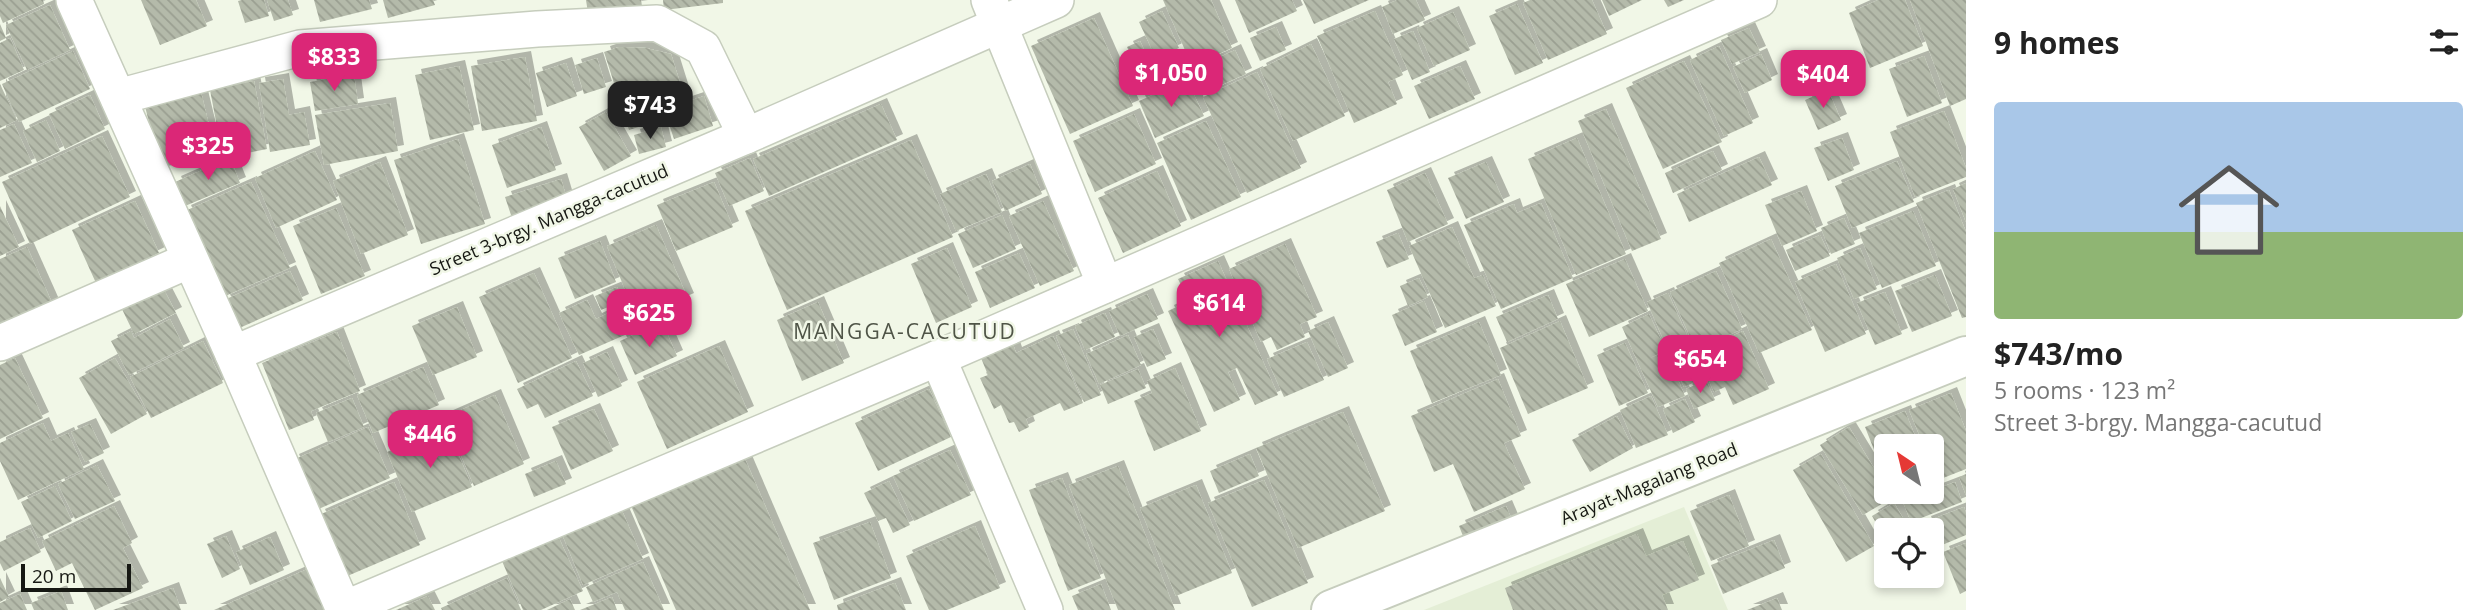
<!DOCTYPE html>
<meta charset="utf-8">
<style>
body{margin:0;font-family:"Open Sans",sans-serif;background:#f6f6f6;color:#222;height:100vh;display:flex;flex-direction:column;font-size:26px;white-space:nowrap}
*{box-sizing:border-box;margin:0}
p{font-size:23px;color:#767676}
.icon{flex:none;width:38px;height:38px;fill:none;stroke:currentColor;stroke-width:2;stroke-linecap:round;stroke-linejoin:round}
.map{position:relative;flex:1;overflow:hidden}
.details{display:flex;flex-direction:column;background:#fff;width:525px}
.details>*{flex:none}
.needle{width:46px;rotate:325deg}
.tools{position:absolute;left:1874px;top:434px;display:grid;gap:14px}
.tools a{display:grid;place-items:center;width:70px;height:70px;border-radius:7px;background:#fff;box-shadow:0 4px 10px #0003;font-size:35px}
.scale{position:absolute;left:21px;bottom:18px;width:110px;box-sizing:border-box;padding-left:7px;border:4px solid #161813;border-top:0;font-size:19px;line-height:24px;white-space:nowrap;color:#161813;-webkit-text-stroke:5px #f1f7e7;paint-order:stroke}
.price{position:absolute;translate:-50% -60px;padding:0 16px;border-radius:14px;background:#db2777;color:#fff;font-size:23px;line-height:46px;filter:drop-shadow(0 2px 4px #0008)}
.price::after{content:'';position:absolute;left:50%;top:42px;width:21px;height:16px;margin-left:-10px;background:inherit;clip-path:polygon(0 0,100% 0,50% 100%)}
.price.active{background:#222;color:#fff}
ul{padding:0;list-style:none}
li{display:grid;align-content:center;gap:14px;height:371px;padding:0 28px}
li span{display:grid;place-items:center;height:217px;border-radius:7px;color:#555}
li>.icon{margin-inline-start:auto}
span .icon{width:126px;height:126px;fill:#fffc;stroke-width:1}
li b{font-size:30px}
h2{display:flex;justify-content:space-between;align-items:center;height:84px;padding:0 28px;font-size:30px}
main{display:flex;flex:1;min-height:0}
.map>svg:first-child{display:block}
</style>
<main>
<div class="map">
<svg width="1966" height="610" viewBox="0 0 1966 610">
<defs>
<pattern id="building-back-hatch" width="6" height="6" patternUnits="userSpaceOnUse" patternTransform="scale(1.75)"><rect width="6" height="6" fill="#b4baaa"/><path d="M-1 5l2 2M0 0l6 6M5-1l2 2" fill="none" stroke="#9a9f91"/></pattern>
<filter id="shadow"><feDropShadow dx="6" dy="-6" stdDeviation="0" flood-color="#0004"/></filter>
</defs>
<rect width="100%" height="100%" fill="#f1f7e7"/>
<polygon fill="#e4eed6" points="1684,507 1728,610 1424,610"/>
<g fill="url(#building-back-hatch)" filter="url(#shadow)">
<polygon points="0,0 43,0 44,4 3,23 0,16"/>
<polygon points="141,0 196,0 207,26 160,45"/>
<polygon points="242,0 264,0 269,16 245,23 238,1"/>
<polygon points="267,0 288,0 293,15 274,21"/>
<polygon points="314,0 369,0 372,9 320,22"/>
<polygon points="383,0 433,0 435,5 388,18"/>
<polygon points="586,0 641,0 642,6 588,13"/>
<polygon points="663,0 723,0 723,3 664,10"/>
<polygon points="1163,0 1211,0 1232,48 1192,66"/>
<polygon points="1235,0 1292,0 1297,11 1249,33"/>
<polygon points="1303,0 1369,0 1314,24"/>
<polygon points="1397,0 1416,0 1425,20 1393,34 1382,7"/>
<polygon points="1530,0 1592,0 1607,34 1548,60 1523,3"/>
<polygon points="1602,0 1642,0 1609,16"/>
<polygon points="1664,0 1684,0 1668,7"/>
<polygon points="1878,0 1905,0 1923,46 1870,68 1849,13"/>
<polygon points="1910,0 1966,0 1966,99 1950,106"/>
<polygon points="1517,4 1543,63 1515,75 1489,16"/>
<polygon points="50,5 70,50 27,70 6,25"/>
<polygon points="1162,11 1179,48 1156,58 1139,22"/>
<polygon points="1375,11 1403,75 1388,82 1397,104 1354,123 1317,36"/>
<polygon points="1453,12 1470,50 1434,66 1417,28"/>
<polygon points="1094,18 1133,106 1070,134 1031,46"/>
<polygon points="0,24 6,38 0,41"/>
<polygon points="1276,27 1286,50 1260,61 1250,38"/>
<polygon points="1749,28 1760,52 1732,64 1721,40"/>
<polygon points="1413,31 1430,72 1412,80 1394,39"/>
<polygon points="10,38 24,70 0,81 0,43"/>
<polygon points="1140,41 1149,61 1136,68 1127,47"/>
<polygon points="1311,44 1345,116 1293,141 1260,69"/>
<polygon points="1719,46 1753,123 1724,136 1690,60"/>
<polygon points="619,47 646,48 671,54 686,102 704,96 713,126 674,139 667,118 629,130 604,52"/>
<polygon points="1235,50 1246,74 1215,88 1205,64"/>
<polygon points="73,51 90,89 19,122 2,84"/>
<polygon points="1761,54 1772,80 1745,93 1733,67"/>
<polygon points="1924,56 1942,103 1907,117 1889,69"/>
<polygon points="525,57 537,121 482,131 471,66"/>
<polygon points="597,58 606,87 584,94 575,65"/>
<polygon points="1684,61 1722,142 1663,169 1626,88"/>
<polygon points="566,63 577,96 547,107 536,73"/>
<polygon points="459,66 474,130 430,140 415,75"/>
<polygon points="1460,66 1475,99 1429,119 1414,86"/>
<polygon points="1257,72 1301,168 1247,193 1203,97"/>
<polygon points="354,74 358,104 315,111 310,82"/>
<polygon points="283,79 289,115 304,112 310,145 270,152 259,83"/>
<polygon points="1187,80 1204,116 1155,138 1139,101"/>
<polygon points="254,81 267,149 223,158 210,90"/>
<polygon points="0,84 17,120 0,128"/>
<polygon points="200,88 216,154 160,168 144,102"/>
<polygon points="1828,90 1841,120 1818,130 1805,100"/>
<polygon points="90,95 105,129 65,149 49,114"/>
<polygon points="390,103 398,151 324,165 315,115"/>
<polygon points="881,104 897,140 769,196 753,159"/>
<polygon points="1606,109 1661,239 1632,251 1578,121"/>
<polygon points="1944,111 1966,168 1966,177 1915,197 1890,132"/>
<polygon points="606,112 631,156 604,171 579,127"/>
<polygon points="1134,114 1156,164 1095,192 1073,141"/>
<polygon points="46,120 60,151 37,162 23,131"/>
<polygon points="1206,121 1241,197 1191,220 1157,143"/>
<polygon points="14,124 32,163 0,177 0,130"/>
<polygon points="541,127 556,170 507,188 492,145"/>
<polygon points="661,127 666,147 639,154 634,135"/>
<polygon points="102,136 130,197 30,244 2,182"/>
<polygon points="1577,138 1626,254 1576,275 1528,159"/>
<polygon points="1842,138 1854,170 1828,181 1814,148"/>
<polygon points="458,139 485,224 421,244 394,160"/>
<polygon points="911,140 953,237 787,310 745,211"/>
<polygon points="315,151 337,200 276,228 255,178"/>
<polygon points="1713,151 1722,170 1673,193 1665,173"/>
<polygon points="1759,157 1772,185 1689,222 1677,194"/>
<polygon points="230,158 240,183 185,206 175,182"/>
<polygon points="750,158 764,191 729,206 715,173"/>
<polygon points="1897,161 1914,202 1852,228 1835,186"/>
<polygon points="380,162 408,235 361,254 333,181"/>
<polygon points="1486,162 1504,202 1466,219 1448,178"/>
<polygon points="1030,164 1042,194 1005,211 992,181"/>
<polygon points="1157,171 1181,226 1123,253 1098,198"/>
<polygon points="1425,173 1448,224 1408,242 1387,190"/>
<polygon points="986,174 1002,212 956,231 940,194"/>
<polygon points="561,179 570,209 515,227 505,197"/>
<polygon points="251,182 290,268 223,297 185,211"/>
<polygon points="714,182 733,227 676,251 657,205"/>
<polygon points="1966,183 1966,222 1953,189"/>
<polygon points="1949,190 1966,232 1966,317 1962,318 1916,203"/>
<polygon points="1801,191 1817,231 1782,246 1765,205"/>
<polygon points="135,201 159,253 96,283 72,230"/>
<polygon points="1043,201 1074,271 1040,286 1009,216"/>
<polygon points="1541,203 1573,278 1501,309 1464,225 1514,204 1517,213"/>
<polygon points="0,206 19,247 0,256"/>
<polygon points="336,208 365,276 321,294 293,226"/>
<polygon points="1913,211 1936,266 1882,288 1859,233"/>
<polygon points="1002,215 1016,249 973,268 958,234"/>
<polygon points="1844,218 1855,244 1831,254 1821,228"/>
<polygon points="656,225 688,299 638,321 607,246"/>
<polygon points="1452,227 1474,278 1483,275 1496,306 1445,328 1409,246"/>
<polygon points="1398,233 1409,259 1387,268 1376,242"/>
<polygon points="1820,235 1830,256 1795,271 1786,250"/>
<polygon points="1771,239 1812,330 1759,353 1719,263"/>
<polygon points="600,241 616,282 575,299 558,258"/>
<polygon points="1285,244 1317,317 1300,324 1305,337 1277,350 1271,337 1261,342 1229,269"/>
<polygon points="27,247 53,305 0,327 0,259"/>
<polygon points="947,248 972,307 936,323 911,264"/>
<polygon points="1860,248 1877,289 1854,299 1837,258"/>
<polygon points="1019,253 1035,288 990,308 975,272"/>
<polygon points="1625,259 1648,311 1589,337 1566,284"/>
<polygon points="1218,261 1278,395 1255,405 1237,368 1228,372 1240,400 1214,412 1168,311 1189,301 1178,279"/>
<polygon points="1836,264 1866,334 1825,352 1795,282"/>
<polygon points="290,271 303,300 237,329 224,300"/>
<polygon points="1716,271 1742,329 1696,350 1670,292"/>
<polygon points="534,273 572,358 518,383 479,297"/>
<polygon points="1935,275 1952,316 1912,332 1895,291"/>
<polygon points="1419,278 1428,297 1408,306 1400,286"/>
<polygon points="162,286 176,313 134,334 121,307"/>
<polygon points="617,287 623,301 601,310 595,296"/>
<polygon points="1885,292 1902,334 1875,345 1857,303"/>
<polygon points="1668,293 1706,377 1684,387 1647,302"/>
<polygon points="1147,294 1158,319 1120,336 1109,311"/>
<polygon points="1548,295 1558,319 1507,342 1496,317"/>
<polygon points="587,300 596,319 623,306 634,331 579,355 559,313"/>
<polygon points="1424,301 1437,332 1405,346 1392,315"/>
<polygon points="818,302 844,363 802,381 777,320"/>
<polygon points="457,307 477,357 433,375 412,326"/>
<polygon points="1105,313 1115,337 1085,350 1075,326"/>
<polygon points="1649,314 1666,350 1650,358 1666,352 1685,396 1658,407 1622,327"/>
<polygon points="170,319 184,348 129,375 111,341 131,331 134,338"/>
<polygon points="1560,321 1588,388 1528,414 1500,348"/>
<polygon points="662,322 677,356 635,375 620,341"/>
<polygon points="1328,322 1348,368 1328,377 1308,331"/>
<polygon points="1479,322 1501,375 1432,403 1410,351"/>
<polygon points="1073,329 1101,395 1084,402 1056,336"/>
<polygon points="1153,329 1166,359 1147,367 1134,337"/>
<polygon points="1743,331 1769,389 1733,405 1725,387 1714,392 1696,352"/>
<polygon points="337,332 360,391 311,411 314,420 289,430 262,363"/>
<polygon points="1128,335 1141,365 1099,384 1086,354"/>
<polygon points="1053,336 1083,403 1064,411 1060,403 1026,419 1029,427 1019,432 1014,422 1009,423 1001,405 994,409 980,378 988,375 981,358 1013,344 1016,353"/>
<polygon points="203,341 223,383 151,418 130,377"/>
<polygon points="1307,342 1324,380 1284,397 1267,359"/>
<polygon points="1625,343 1648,393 1619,406 1597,355"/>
<polygon points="719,346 748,412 667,449 637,382"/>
<polygon points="607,352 622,386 598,397 583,363"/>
<polygon points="15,358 43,418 0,439 0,365"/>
<polygon points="115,358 147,414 111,434 79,378"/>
<polygon points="576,361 593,396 545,418 538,404 527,409 517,389"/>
<polygon points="423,367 439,405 373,433 357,395"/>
<polygon points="1175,368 1201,431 1154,451 1134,401 1152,393 1147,381"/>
<polygon points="1138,369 1146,388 1108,404 1100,385"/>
<polygon points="1498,379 1521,436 1504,443 1525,489 1474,512 1453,464 1434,472 1411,416"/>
<polygon points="1706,380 1715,400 1694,409 1686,389"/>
<polygon points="929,389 951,437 878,471 855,423"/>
<polygon points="1951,393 1966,431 1966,469 1938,480 1932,466 1932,446 1924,446 1909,410"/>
<polygon points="495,395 524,464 474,486 445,417"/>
<polygon points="1651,396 1668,435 1636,448 1620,410"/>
<polygon points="352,398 364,427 328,442 316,413"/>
<polygon points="1685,399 1695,422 1673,433 1663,409"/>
<polygon points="594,409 613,451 571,470 552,427"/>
<polygon points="1905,411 1919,446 1886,446 1886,480 1865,427"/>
<polygon points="1343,412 1385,511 1298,548 1256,448"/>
<polygon points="1617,416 1633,448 1590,472 1572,440"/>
<polygon points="43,423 51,441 68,433 84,469 18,500 0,461 0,443"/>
<polygon points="90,424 104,453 85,462 71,432"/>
<polygon points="368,427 390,478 314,511 293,460"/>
<polygon points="447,427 472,487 412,512 387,452"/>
<polygon points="1849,427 1892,498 1863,515 1820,445"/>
<polygon points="950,450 971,495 914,521 893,476"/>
<polygon points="742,452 810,610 676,610 629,501"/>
<polygon points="1250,454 1259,476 1219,493 1210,471"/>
<polygon points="1821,454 1874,546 1846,562 1793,470"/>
<polygon points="556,461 566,484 534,497 525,474"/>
<polygon points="97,465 115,501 75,519 58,484"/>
<polygon points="1118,466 1175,610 1118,610 1069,485"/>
<polygon points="1966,474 1966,495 1959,477"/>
<polygon points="1062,478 1101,578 1068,591 1029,490"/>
<polygon points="1264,480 1308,583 1252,607 1208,503"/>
<polygon points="889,481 910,525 893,533 886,518 878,521 864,493"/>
<polygon points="394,482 420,545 345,577 319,515"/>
<polygon points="1955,482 1962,502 1911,522 1903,502"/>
<polygon points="1196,485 1232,573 1176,596 1140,508"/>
<polygon points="55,486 72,521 38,538 21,502"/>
<polygon points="1729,495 1749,546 1711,561 1690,511"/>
<polygon points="1894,503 1910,530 1886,530 1886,540 1872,516"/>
<polygon points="619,504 643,559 583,585 560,529"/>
<polygon points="114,506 132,543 123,548 143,588 95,610 72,563 56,571 42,541"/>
<polygon points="1506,506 1512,520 1465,541 1459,526"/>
<polygon points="1964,507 1966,513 1966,535 1935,548 1932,530 1928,530 1925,522"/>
<polygon points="870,522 891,578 834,600 813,543"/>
<polygon points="975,526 1000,588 947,610 929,610 906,556"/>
<polygon points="30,528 41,552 4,571 0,563 0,542"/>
<polygon points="1637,534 1646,556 1683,541 1699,580 1662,595 1668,610 1513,610 1505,588"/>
<polygon points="226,536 240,569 222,578 207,544"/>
<polygon points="558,536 583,591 541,610 523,610 502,561"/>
<polygon points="270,537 284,570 250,585 236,552"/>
<polygon points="1774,540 1785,568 1723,594 1711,565"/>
<polygon points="1966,543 1966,591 1960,594 1943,552"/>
<polygon points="643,562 664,610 625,610 617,592 593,602 586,587"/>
<polygon points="312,567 325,610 214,610"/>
<polygon points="0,578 9,597 0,602"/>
<polygon points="507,578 521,610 442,610 441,608"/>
<polygon points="895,583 906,610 838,610 837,605"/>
<polygon points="1101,584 1111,610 1078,610 1072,596"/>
<polygon points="173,588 181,610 113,610"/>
<polygon points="61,591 68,610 34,610 31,603"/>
<polygon points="20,594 27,610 0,610 0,603"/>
<polygon points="428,596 435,610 396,610"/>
<polygon points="612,597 617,610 580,610"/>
<polygon points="1777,598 1782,610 1747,610"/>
<polygon points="570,599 575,610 547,610"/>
</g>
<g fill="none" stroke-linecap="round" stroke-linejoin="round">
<defs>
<g id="minor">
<polyline points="74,0 233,354 344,610"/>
<polyline points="989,0 1105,285"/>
<polyline points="118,97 300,48 537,29 657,23 703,48 746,136"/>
<polyline points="0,343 190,260"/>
<polyline points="233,354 746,136 1056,0"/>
<polyline points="938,358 1045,610"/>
<polyline points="344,609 938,358 1759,0"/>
</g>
<polyline id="primary" points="1331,610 1966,356"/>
</defs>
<use href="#minor" stroke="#c6cdbd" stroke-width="38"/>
<use href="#primary" stroke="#c6cdbd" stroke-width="42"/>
<use href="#minor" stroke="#fff" stroke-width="35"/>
<use href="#primary" stroke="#fff" stroke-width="38"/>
</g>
<g text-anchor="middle" stroke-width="5" stroke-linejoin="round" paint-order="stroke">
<g font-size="18" fill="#161813" stroke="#f1f7e7">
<text transform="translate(549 220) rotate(-23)" y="6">Street 3-brgy. Mangga-cacutud</text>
<text transform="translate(1649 484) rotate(-22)" y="6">Arayat-Magalang Road</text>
</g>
<g font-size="21" letter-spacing="2" fill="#4f5447" stroke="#f1f7e7">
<text x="905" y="339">MANGGA-CACUTUD</text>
</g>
</g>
</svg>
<div class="tools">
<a><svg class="needle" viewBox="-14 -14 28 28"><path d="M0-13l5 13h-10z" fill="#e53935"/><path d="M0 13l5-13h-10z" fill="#767676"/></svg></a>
<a><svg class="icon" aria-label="locate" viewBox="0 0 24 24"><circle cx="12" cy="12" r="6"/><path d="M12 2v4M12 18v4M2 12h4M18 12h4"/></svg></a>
</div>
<div class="scale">20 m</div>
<b class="price" style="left:334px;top:93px">$833</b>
<b class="price" style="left:1171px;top:109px">$1,050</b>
<b class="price" style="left:1823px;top:110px">$404</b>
<b class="price active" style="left:650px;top:141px">$743</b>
<b class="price" style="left:208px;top:182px">$325</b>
<b class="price" style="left:1219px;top:339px">$614</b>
<b class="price" style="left:649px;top:349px">$625</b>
<b class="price" style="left:1700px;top:395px">$654</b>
<b class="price" style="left:430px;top:470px">$446</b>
</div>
<section class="details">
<h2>9 homes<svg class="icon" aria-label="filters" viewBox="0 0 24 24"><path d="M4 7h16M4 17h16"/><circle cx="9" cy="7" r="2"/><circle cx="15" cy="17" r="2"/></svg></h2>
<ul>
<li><span style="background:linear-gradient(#a9c7e8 60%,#8fb573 0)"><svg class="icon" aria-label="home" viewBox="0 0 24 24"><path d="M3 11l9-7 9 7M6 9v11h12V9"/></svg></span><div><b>$743/mo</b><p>5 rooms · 123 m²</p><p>Street 3-brgy. Mangga-cacutud</p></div></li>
</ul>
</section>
</main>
